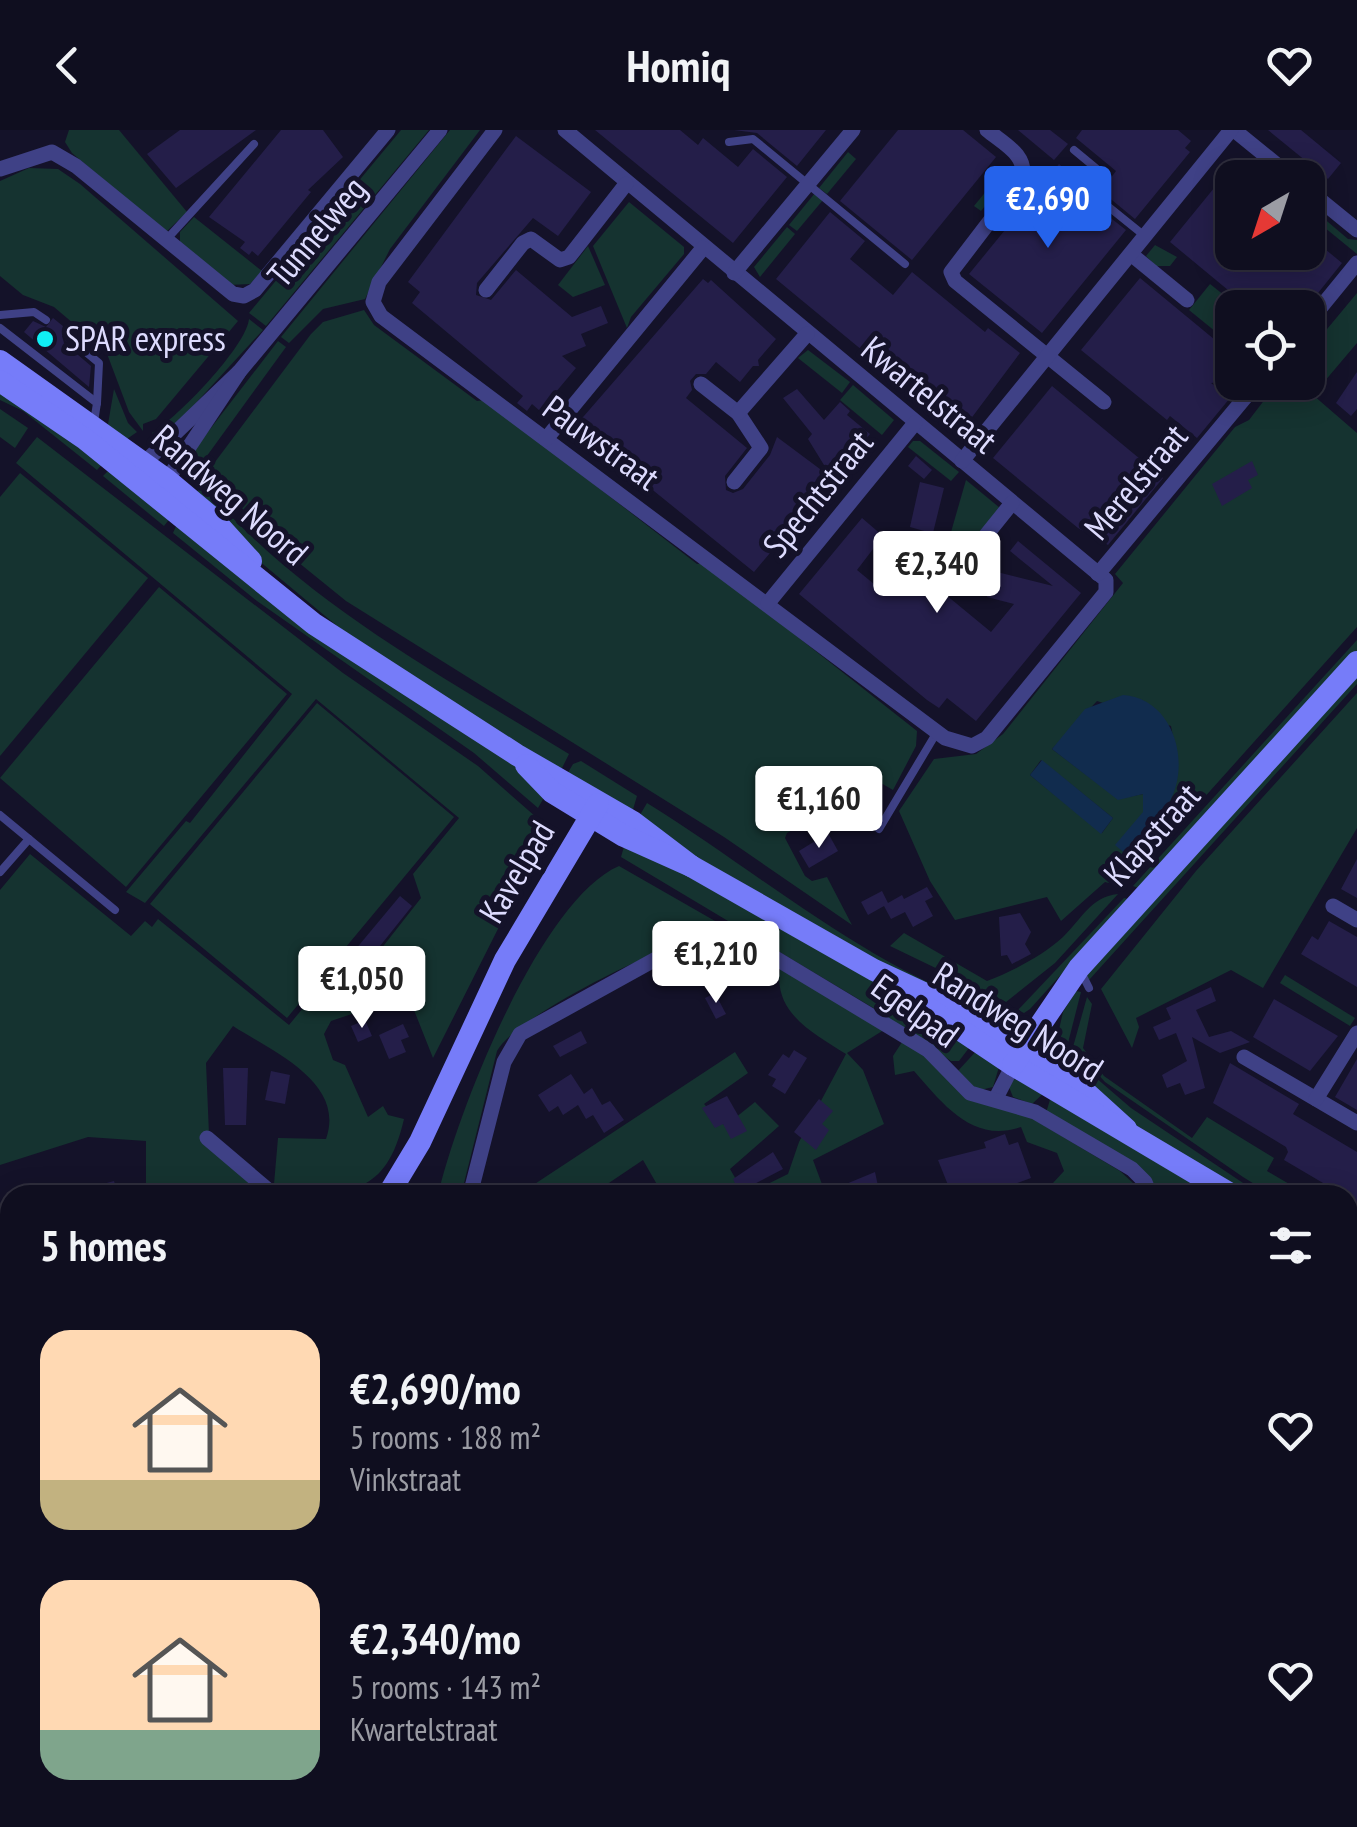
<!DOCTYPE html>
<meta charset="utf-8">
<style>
body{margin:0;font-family:"PT Sans Narrow",sans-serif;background:#1d1c2c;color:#f1f3f6;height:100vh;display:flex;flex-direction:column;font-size:38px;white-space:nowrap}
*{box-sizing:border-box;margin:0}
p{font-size:32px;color:#9b9ca4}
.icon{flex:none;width:55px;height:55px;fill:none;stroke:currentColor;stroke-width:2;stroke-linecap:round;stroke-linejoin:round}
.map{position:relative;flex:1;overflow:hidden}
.drawer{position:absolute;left:0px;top:1055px;width:1358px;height:642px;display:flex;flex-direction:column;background:#0f0e1f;border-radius:30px 30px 0 0;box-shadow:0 5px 25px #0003,0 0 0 2px #2f2e3d}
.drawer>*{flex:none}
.needle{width:65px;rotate:219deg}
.tools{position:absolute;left:1215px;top:30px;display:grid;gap:20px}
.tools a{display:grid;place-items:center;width:110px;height:110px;border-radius:20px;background:#0f0e1f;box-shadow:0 5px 25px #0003,0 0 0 2px #2f2e3d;font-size:50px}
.price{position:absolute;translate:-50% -85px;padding:0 22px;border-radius:10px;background:#fff;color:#222;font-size:32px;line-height:65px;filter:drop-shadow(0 2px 5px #0008)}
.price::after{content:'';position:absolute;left:50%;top:60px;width:30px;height:22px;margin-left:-15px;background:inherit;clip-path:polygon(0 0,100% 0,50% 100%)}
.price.on{background:#2563eb;color:#fff}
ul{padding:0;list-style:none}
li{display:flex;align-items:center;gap:30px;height:250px;padding:0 40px}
li span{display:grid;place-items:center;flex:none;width:280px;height:200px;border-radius:30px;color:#555}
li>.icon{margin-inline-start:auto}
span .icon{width:120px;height:120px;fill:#fffc;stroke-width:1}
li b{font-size:42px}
h2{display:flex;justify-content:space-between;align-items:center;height:120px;padding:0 40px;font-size:42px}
header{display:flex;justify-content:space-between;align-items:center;height:130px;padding:0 40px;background:#0f0e1f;font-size:45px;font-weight:800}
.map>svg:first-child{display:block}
</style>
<header><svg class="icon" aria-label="back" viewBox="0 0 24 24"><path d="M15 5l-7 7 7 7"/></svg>Homiq<svg class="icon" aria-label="heart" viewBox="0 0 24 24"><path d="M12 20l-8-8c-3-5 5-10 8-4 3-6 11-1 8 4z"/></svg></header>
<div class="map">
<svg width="1357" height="1697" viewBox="0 0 1357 1697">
<rect width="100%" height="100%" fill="#141229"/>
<g fill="#153330" fill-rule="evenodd">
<polygon points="69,0 119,0 187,82 166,102 72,23 65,12"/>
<polygon points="401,0 429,0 266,196 249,183"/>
<polygon points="450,0 480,0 390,119 365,169 323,179 289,213 281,207"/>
<polygon points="848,22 856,29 827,64 819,58"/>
<polygon points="29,38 58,39 80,54 238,191 156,289 143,294 143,301 129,282 106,221 54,177 23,165 0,146 0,51"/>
<polygon points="1001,43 1009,46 981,81 974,76"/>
<polygon points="815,63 823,70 797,101 789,95"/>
<polygon points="629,72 684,117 684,124 631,187 627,198 593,116"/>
<polygon points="1308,75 1348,109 1357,110 1357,124 1308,84"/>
<polygon points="194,87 262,141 250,154 229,155 180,114 180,102"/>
<polygon points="787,97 795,104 760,147 754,137"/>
<polygon points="1155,115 1177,127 1170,136 1156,136 1146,126"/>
<polygon points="588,116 605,155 573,167 558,155"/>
<polygon points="1210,154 1239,177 1232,178 1232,215 1189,180"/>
<path d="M1357,163V213L1313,265L1357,303V497L1124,757L1105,752L1061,791L1047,767L955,790L930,751L899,681L934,629L976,624L1003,604L1123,453L1115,444L1235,297L1249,290L1272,260L1267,253L1308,252V222ZM1097,571L1171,596L1176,622L1128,726L1147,676L1143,664L1118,669L1052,619ZM1041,630L1113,688L1102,703L1030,645Z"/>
<polygon points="364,180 374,195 477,271 485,270 697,434 704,433 917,601 916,616 893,660 879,652 787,703 785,708 805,746 812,751 827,747 852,795 724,707 346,471 267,407 209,340 311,204 323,192"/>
<path d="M249,189L263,200L173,298L157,311L152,303C177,288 246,217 249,189Z"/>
<polygon points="278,211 286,217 196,341 187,334 194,320"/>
<polygon points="808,220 850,252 842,263 798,228"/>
<polygon points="853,255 894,290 882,305 840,270"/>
<polygon points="0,257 105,331 97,340 23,281 0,270"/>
<polygon points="114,259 128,293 137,302 124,311 107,300"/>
<polygon points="0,279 28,298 15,318 0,307"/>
<path d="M37,307L343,543L478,636L536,687L510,775L433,928L408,865L331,891L324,904L333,930L345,935L368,987L383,976L388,985L404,989C386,1067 349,1063 280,1065L274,1054L278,1008L326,1009C346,952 273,922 233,896L206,933L209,1004L262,1058L238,1065H146V1011L88,1007L0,1035V760L30,724L131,806L145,791L152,797L158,789L289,895L336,838L352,840L359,847L421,768L413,744L459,688L316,569L145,773L126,762L186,691L190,693L292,564L16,333Z"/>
<polygon points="913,311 920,311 959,342 951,351 908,317"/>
<polygon points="112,337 171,387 164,396 103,346"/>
<polygon points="20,343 148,448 0,626 0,367"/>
<polygon points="966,350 1000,378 965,419 949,409"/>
<path d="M201,353C300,471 439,544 569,624L560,642L354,510L246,420L195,368Z"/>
<polygon points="177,394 517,634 546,664 538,678 474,623 257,471 173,403"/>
<polygon points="159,457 287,564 126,757 0,648"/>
<polygon points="1357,510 1357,522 1138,758 1133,756"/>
<polygon points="1357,544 1357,554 1089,850 1086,844"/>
<polygon points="1357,563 1357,698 1263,858 1231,840 1136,888 1139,897 1132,918 1101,859 1196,741"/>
<polygon points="317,573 454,687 287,888 150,774"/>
<polygon points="581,631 637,666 631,686 566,646 573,634"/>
<path d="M647,673C760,743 867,837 995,880L990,888L808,795L637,690Z"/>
<polygon points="625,713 701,750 909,870 972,914 959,931 951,931 875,879 621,727"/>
<path d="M619,736L722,795L723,805C703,810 681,814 662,821C626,834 514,890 497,921L461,1065H438C457,983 540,770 619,736Z"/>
<path d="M1118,764L1055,833L1006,872L890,816L904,803L987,851C1013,841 1042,826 1063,807C1082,789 1090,767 1118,764Z"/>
<polygon points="1124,768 1129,769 1030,879 1024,883 1018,880"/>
<path d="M781,833L887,898L847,923L863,940L884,994L813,1030L826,1065H663L643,1030L591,1065H518L735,922L748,943L704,974L725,996L755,972L779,996L730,1039L745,1065L788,1044L799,1012L846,924C811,902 770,881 781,833Z"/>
<polygon points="1285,845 1355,888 1350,896 1280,853"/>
<polygon points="1076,861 1081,862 1068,913 1058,904 1063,882"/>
<polygon points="1087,867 1092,874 1083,918 1104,946 1192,1008 1207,987 1274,1028 1267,1041 1308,1065 1272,1065 1243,1047 1105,952 1073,917"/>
<path d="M904,909L931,928L972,971L1023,983L1120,1041L1146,1065H1042L1064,1041L1057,1023L1027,1012L1021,997C973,1014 943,974 914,941L895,945L893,926Z"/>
<polygon points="979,918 999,937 993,957 976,961 957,942"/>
<polygon points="1074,929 1131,978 1261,1065 1247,1065 1134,994 1066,941"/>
<polygon points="1014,949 1047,960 1032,974 1013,967 1009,957"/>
<polygon points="1052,963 1215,1065 1158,1065 1144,1042 1046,983"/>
<polygon points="1348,1147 1357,1153 1357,1341 1348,1333"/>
<polygon points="10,1159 10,1424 0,1435 0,1162"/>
<polygon points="1348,1349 1357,1358 1357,1417 1348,1407"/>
<polygon points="115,1688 257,1688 257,1697 218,1697 217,1690"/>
<polygon points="279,1688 1279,1688 1320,1697 278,1697"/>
</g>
<g fill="#112c4e">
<path d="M1123,565C1171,568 1191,628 1171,669C1161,690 1142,708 1128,726L1115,715L1143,682V664L1118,670L1052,619L1085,579Z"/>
<polygon points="1042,630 1113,688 1101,704 1030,645"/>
</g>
<g fill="#241e49">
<polygon points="180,0 256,0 176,58 147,24"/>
<polygon points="281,0 323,0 343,27 308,60 311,62 258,126 252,121 249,125 240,118 245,112 209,87"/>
<polygon points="595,0 680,0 698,15 703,8 738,37 753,19 787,47 733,113"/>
<polygon points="734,0 826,0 797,36 757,3"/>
<polygon points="898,0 963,0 996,27 912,130 840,71"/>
<polygon points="1018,0 1050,0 1068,14 1054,30"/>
<polygon points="1082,0 1178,0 1191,11 1185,18 1190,22 1135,89 1101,61 1116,41 1076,8"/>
<polygon points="1268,0 1301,0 1341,33 1328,49"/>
<polygon points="516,6 591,62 558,106 533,88 477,153 476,165 491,170 516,140 572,187 601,176 608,193 581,204 586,216 562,226 576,238 540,281 532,274 527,281 517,273 523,266 412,173 420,162 408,152"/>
<polygon points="1059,34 1075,48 1071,53 1084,67 1126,100 1042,203 969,144"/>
<polygon points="1232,36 1232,122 1308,122 1308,105 1342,133 1306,178 1257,178 1237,161 1234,165 1170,112"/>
<polygon points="830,82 865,111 850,129 893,165 912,142 985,202 988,198 1020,223 961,302 776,149"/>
<polygon points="1140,148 1232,224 1232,251 1211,253 1230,268 1197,308 1170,286 1167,290 1081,220"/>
<polygon points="703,149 708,153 711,150 776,209 758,230 759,236 753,236 740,252 716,232 706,244 696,244 690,251 692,260 686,268 747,318 725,346 726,360 733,363 743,359 770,325 777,307 832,348 808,309 812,304 783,268 797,259 824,290 840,272 850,281 847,285 870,304 754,442 586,306 577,294"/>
<polygon points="53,188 69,201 62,206 64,213 91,236 89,257 24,202 33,191 46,197"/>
<polygon points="1357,242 1357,279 1351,286 1336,273"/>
<polygon points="1052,256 1163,348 1108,415 1078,398 993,328"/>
<polygon points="916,326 932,340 924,349 908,336"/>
<polygon points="1252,331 1258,345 1248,350 1252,358 1222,376 1212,354"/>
<polygon points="920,352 944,358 932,407 937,411 933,422 917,441 991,502 1014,474 987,467 993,441 1053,456 1010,421 1018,411 1081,463 976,591 947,568 939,578 927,570 799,464 862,388 883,406 857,440 880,459 924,401 910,397"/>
<polygon points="828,703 838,721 809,738 799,721"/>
<polygon points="1357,729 1357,768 1341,759"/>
<polygon points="927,757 933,767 925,771 933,786 913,797 905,782 891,789 884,776 868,785 861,772 882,761 888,773 902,765 904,769"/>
<polygon points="400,766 412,776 368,831 355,820"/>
<polygon points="1020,783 1031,802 1025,814 1031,824 1012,834 1007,825 1001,826 999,787"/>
<polygon points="1329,791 1357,807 1357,857 1301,824 1312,806 1318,810"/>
<polygon points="711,830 725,855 712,862 698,837"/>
<polygon points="1211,857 1216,871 1196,880 1209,907 1231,901 1250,912 1220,923 1192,907 1205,958 1185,965 1180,953 1167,958 1162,945 1187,931 1176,903 1159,910 1153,897 1171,889 1166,878"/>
<polygon points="715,863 726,884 716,889 705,868"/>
<polygon points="1274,869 1338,906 1310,941 1253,907"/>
<polygon points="365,890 372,906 358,912 351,896"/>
<polygon points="403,894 409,907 401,910 406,922 389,929 379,905"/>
<polygon points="581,901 587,913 560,927 553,916"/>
<polygon points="794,920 807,928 785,964 772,956 776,949 768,945 783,924 789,928"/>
<polygon points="1357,929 1357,980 1335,967"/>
<polygon points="1230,933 1299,974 1293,984 1357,1022 1357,1073 1284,1030 1288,1022 1286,1017 1213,973"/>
<polygon points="223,938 248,938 246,995 225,995"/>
<polygon points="271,941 290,945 285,974 265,970"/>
<polygon points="571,944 584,964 592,958 602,975 610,971 624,990 604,1003 593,985 586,989 578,975 563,985 558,976 549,982 538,965"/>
<polygon points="727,966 747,1001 731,1009 723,994 715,998 702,978"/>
<polygon points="819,969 833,981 822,994 829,1000 816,1020 794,1002"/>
<polygon points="1005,1004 1009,1015 1018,1012 1031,1048 985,1065 952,1065 938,1030 986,1018 984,1012"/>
<polygon points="773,1022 783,1039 739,1062 733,1049"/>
<polygon points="875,1042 880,1065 850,1065 846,1054"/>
<polygon points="114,1051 118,1065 78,1065 77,1061"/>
</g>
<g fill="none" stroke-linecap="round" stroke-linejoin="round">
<g stroke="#3f4186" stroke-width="8">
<polyline points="729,12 753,9 905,134"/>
<polyline points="1074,20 1103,44 1089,61 1146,107"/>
<polyline points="166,110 254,14"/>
<polyline points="0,185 34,182 46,190"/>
<polyline points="0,198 97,273 94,292"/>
<polyline points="69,208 99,233 97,273"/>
<polyline points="0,685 115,780"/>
<polyline points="879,699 937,602"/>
<polyline points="0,742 29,709"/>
<polyline points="1081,842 1089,858"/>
</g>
<g stroke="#3f4186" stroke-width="15">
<polyline points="495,0 379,152 373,172 381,186 945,608 972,616 987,608 1106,462 1106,450 565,0"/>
<path d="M987,0C1004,14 1028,25 1022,49L951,142L955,151L1104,272"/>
<polyline points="1234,0 1293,48"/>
<polyline points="0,39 52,22 76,36 233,164 244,166 255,160 388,0"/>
<polyline points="1308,60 1357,100"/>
<polyline points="1132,125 1187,170"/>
<polyline points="734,143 853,0"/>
<polyline points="486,160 523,113 531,109 560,130 569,127 626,54"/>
<polyline points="1308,193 1357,133"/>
<polyline points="701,254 738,283 761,318 734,352"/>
<polyline points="738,283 807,204"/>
<polyline points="546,309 703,118"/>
<polyline points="962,331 1231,0"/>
<polyline points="144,338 144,333 239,242"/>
<polyline points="161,352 167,350 239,242 440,0"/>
<polyline points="944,419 962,435 1012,373"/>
<polyline points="1098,444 1258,252"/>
<polyline points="768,473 915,293"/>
<polyline points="1333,776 1357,790"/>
<polyline points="1244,927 1357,993"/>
<polyline points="996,968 1013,935"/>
<polyline points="1316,969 1357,903"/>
<polyline points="207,1008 274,1065"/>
<polyline points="470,1065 504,932 520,904 654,830 700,812 742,808 928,920 970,963 1035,982 1132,1039 1145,1052 1150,1065"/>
<polyline points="0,1155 10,1152"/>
<polyline points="1348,1343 1357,1352"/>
<polyline points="0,1440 10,1429"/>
</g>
<g stroke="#767cf9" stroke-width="22">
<polyline points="0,231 167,350 211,387 251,431"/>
<polyline points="0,251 85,309 314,494 517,625 633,692 691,736"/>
<polyline points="526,635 552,662 624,706 691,736 874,840 990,894 1083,960 1126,999"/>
<polyline points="916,870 1013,935 1232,1065"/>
<polyline points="1013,935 1079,838 1357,532"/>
<polyline points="388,1065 420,1012 505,830 598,674"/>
<polyline points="1348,1136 1357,1142"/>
<polyline points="262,1697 263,1688"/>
</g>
<g stroke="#f85bb2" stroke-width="30">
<polyline points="0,1607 10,1607"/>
<polyline points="1348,1614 1357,1614"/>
<polyline points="0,1637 10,1637"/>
<polyline points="1348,1644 1357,1644"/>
</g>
</g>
<circle fill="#10eff5" stroke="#141229" stroke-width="4" cx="45" cy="209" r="10"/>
<g text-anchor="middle" stroke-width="10" stroke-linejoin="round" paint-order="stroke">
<g font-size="35" fill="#dddbfe" stroke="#141229">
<text transform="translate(317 102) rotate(-50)" y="12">Tunnelweg</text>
<text transform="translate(929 265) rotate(39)" y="12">Kwartelstraat</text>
<text transform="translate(601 313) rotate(36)" y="12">Pauwstraat</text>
<text transform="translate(1136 352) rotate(-50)" y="12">Merelstraat</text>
<text transform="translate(818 364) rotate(-51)" y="12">Spechtstraat</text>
<text transform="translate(230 365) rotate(41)" y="12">Randweg Noord</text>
<text transform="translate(1152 705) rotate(-48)" y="12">Klapstraat</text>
<text transform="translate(517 742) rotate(-59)" y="12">Kavelpad</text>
<text transform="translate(915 881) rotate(36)" y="12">Egelpad</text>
<text transform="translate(1018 892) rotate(32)" y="12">Randweg Noord</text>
</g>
<g font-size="35" fill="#dddbfe" stroke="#141229" text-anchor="start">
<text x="65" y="221">SPAR express</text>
</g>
</g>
</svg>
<div class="tools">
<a><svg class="needle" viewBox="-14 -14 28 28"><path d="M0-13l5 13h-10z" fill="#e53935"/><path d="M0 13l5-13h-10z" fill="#9b9ca4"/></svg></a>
<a><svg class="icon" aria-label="locate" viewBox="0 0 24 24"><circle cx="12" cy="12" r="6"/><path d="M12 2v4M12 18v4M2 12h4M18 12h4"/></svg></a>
</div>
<b class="price on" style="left:1048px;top:121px">€2,690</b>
<b class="price" style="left:937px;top:486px">€2,340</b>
<b class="price" style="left:819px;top:721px">€1,160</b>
<b class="price" style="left:716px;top:876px">€1,210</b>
<b class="price" style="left:362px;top:901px">€1,050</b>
<section class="drawer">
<h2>5 homes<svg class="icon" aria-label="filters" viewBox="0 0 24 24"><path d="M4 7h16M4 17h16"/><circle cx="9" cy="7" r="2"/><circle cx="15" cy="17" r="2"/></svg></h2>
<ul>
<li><span style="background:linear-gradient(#ffd9b3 75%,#c2b280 0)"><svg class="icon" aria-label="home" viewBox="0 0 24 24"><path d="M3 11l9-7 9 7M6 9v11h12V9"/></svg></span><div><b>€2,690/mo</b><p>5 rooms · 188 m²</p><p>Vinkstraat</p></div><svg class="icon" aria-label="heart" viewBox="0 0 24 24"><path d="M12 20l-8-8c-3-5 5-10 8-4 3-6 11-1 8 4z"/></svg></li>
<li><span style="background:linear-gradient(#ffd9b3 75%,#7fa58c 0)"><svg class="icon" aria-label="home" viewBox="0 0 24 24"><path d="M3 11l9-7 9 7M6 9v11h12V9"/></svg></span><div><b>€2,340/mo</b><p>5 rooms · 143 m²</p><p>Kwartelstraat</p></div><svg class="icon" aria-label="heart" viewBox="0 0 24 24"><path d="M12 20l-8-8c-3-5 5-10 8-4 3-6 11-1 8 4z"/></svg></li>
</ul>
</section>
</div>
